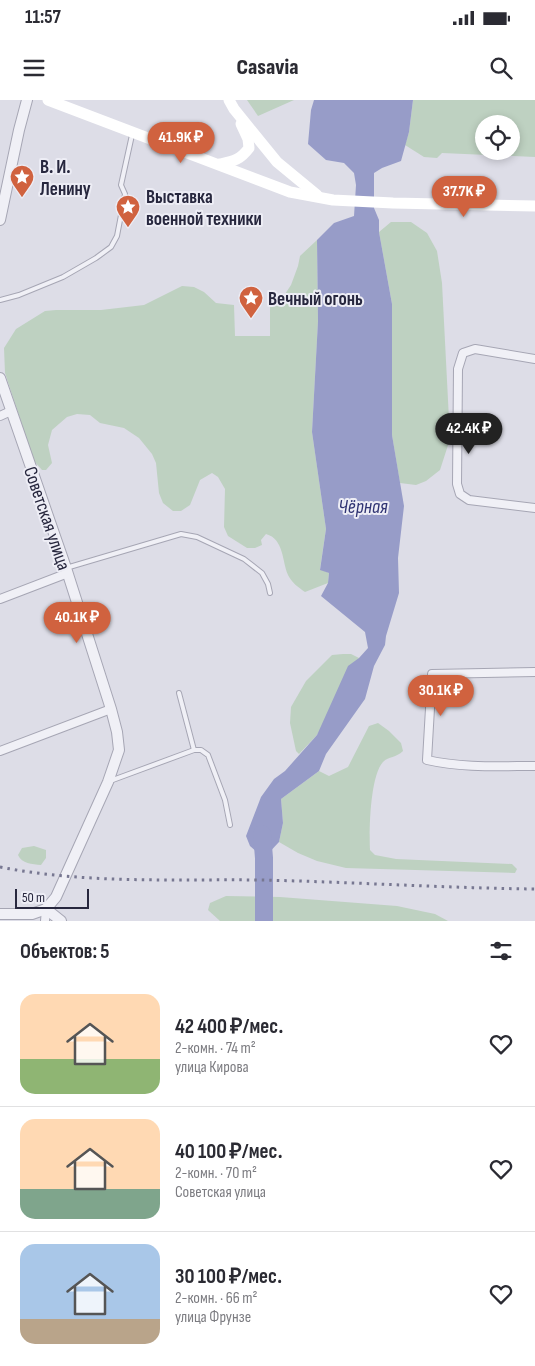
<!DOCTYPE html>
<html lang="ru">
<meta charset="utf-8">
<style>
body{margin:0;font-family:"Sofia Sans Condensed",sans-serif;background:#f7f7f7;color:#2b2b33;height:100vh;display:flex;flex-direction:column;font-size:19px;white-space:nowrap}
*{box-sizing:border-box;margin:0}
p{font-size:16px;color:#7c7c81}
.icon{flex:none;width:28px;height:28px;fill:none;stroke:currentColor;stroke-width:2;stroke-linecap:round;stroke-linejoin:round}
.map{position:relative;height:821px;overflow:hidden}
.side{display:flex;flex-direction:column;background:#fff;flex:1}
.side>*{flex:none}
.controls{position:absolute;left:475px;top:15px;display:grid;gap:10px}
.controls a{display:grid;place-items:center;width:45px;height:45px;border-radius:50%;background:#fff;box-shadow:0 2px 8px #0003;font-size:25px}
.scale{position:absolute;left:15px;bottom:12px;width:74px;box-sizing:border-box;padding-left:5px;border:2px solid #27273e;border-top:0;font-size:14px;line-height:18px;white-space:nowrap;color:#27273e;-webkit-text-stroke:4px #ededf5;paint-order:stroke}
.price{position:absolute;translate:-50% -42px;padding:0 11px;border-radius:18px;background:#d0623f;color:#fff;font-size:16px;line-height:32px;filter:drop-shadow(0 1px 2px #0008)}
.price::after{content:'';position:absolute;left:50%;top:30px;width:15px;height:11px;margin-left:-8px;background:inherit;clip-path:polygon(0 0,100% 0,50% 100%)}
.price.current{background:#222;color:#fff}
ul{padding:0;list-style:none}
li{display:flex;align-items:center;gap:15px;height:125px;padding:0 20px}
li+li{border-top:1px solid #e1e1e2}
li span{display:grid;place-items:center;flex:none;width:140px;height:100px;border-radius:15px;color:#555}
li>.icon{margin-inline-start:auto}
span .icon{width:60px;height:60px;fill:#fffc;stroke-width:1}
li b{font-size:21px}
h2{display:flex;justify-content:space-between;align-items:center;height:60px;padding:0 20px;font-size:21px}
.status{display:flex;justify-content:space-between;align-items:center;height:35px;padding:0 25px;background:#fff;direction:ltr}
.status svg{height:14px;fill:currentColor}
header{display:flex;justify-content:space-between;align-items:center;height:65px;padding:0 20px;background:#fff;font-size:22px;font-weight:800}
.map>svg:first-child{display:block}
</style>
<div class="status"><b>11:57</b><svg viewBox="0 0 49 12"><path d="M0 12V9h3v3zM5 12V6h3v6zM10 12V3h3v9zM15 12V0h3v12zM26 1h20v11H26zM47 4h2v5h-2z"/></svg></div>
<header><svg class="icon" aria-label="menu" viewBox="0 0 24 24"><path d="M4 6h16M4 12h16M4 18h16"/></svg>Casavia<svg class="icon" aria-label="search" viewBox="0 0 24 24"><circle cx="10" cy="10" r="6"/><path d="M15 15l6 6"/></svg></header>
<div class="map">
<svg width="535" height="821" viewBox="0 0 535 821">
<rect width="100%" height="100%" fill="#dddde7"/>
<g fill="#bed1c1" fill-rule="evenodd">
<polygon points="247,0 294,0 258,16"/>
<path d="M413,0H535V57L442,53L437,58L424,57L405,45L409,32ZM484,24H511V51H484Z"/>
<polygon points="391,122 411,122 427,133 437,151 442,183 450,339 440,370 426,381 416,385 400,383 392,335 392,204 379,132"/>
<path d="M317,140L318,221L312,332L326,429L320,469L329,473L328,483L305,492C298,487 292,483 288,475C282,461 284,439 266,434L261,440L262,445L255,448H247L228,436L224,427L225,389L218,377L212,373L200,380L190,405L181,411H173L163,403L159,393L156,363L152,354L139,338L124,328L100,323L90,315L77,314L67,317L52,330L48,345L52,363L46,370H42L34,361L5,273L4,248L16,229L45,211L56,210H101L144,205L182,186L194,187L204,192L216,203L234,205L235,236H270V204L283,197L291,185L298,166L300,156Z"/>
<polygon points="343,554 351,554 359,558 317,635 299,654 296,651 290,623 291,607 306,581 332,555"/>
<path d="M378,623L389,631L401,643L403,651C396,658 389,656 383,662C370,676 369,731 370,750L375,755L396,759L512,764L517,769L515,773L346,768L317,761L298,753L279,742L283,723L281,699L319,671L329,676L348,667L369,626Z"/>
<path d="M34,746L46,750V758L41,765C32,764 22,764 18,755L22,748Z"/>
<polygon points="226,796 280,797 397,806 435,814 448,821 220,821 208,810 210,803"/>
</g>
<polygon fill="#979cc8" points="314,0 413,0 409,32 401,61 382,68 374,73 374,108 379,120 379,132 392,204 392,335 404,406 398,458 399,493 386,536 385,545 374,566 365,599 326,654 319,671 281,699 283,723 279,742 264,758 250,746 246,736 261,697 274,679 285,671 317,635 348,566 359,558 368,548 365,532 321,496 328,483 329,473 320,470 326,429 312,332 318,221 317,140 334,123 354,116 356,85 354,73 344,63 326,60 308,44 311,10"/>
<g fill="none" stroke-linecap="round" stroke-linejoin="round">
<polyline stroke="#979cc8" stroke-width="18" points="262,734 264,758 264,821"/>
<defs>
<g id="service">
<polyline points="0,200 19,195 63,177 96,158 111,147 117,136 125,94 121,85 132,35"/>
<polyline points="66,468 181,434 197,437 244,459 262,473 268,484 270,493"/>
<polyline points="179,593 194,650"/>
<polyline points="110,681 194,650 201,650 208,655 225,700 230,725"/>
</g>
<g id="minor">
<polyline points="535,259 475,249 463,253 458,269 457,384 460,394 469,400 535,408"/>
<polyline points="0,316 11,311"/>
<polyline points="0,499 68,473"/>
<path d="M535,572L432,574L427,660C462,668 500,666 535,666"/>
<polyline points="0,651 111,609"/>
<polyline points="45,821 46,809"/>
</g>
<g id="tertiary">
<polyline points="0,120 19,30 27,0"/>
<polyline points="0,278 66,468 111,609 117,632 119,650 108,682 56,797 46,809 32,814 0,814"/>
<polyline points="46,809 61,821"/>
</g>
</defs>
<use href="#service" stroke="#a6a6b4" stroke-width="6"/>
<use href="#minor" stroke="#a6a6b4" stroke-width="10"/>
<use href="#tertiary" stroke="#a6a6b4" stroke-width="12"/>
<use href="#service" stroke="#f0f0f6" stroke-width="4"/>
<use href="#minor" stroke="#f0f0f6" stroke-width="8"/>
<use href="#tertiary" stroke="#f0f0f6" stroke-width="10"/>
<g stroke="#fff" stroke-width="11">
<polyline points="48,0 290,92 333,100 393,103 535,106"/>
<polyline points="229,0 234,9 277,62 317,95"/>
<path d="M220,64C234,61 240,60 249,48L248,39L241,24"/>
</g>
<path stroke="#777791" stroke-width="3" stroke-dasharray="2.5 5" stroke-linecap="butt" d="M0,767C86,784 174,779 261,780C353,782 444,788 535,789"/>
</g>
<defs>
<symbol id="sight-pin" viewBox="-11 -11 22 30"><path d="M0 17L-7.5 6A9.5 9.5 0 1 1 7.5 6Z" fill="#d0623f" stroke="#ededf5"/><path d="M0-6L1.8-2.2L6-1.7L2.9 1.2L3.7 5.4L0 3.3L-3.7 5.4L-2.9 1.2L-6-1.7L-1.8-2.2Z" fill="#fff"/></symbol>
</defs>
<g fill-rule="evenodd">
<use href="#sight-pin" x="8" y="63" width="28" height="38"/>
<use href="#sight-pin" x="114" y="93" width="28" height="38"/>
<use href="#sight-pin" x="237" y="184" width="28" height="38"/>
</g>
<g text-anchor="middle" stroke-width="4" stroke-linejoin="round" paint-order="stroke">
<g font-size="19" font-weight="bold" fill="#27273e" stroke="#ededf5" text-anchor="start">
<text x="40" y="73">В. И.<tspan x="40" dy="22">Ленину</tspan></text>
<text x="146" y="103">Выставка<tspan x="146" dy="22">военной техники</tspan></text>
<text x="268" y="205">Вечный огонь</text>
</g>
<g font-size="19" fill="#27273e" stroke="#ededf5">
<text transform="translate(48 418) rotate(71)" y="7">Советская улица</text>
</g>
<g font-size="20" font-style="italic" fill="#303473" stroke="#ededf5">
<text x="363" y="413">Чёрная</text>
</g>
</g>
</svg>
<div class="controls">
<a><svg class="icon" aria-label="locate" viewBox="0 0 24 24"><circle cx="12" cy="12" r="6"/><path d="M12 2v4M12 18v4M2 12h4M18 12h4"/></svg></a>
</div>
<div class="scale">50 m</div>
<b class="price" style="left:181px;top:64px">41.9K ₽</b>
<b class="price" style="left:464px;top:118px">37.7K ₽</b>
<b class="price current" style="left:469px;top:355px">42.4K ₽</b>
<b class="price" style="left:77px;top:544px">40.1K ₽</b>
<b class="price" style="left:441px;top:617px">30.1K ₽</b>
</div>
<section class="side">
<h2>Объектов: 5<svg class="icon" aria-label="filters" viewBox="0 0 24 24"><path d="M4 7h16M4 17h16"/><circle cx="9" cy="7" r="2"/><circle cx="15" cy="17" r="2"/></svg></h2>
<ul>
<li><span style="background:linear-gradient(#ffd9b3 65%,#8fb573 0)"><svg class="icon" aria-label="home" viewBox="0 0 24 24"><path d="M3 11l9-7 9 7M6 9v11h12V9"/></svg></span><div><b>42 400 ₽/мес.</b><p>2-комн. · 74 m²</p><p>улица Кирова</p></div><svg class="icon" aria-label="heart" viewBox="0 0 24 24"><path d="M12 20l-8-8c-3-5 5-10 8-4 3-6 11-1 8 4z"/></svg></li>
<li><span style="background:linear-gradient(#ffd9b3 70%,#7fa58c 0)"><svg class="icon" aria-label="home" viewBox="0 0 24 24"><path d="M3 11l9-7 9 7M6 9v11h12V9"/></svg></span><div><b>40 100 ₽/мес.</b><p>2-комн. · 70 m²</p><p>Советская улица</p></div><svg class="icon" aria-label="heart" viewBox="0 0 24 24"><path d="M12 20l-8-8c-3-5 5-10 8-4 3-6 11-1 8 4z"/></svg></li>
<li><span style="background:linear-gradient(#a9c7e8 75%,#b9a48a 0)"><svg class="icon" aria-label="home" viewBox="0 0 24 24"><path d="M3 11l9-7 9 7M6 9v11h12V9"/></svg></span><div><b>30 100 ₽/мес.</b><p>2-комн. · 66 m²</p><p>улица Фрунзе</p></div><svg class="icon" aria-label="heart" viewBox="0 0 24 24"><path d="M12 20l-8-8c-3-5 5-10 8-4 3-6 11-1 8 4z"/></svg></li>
</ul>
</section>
